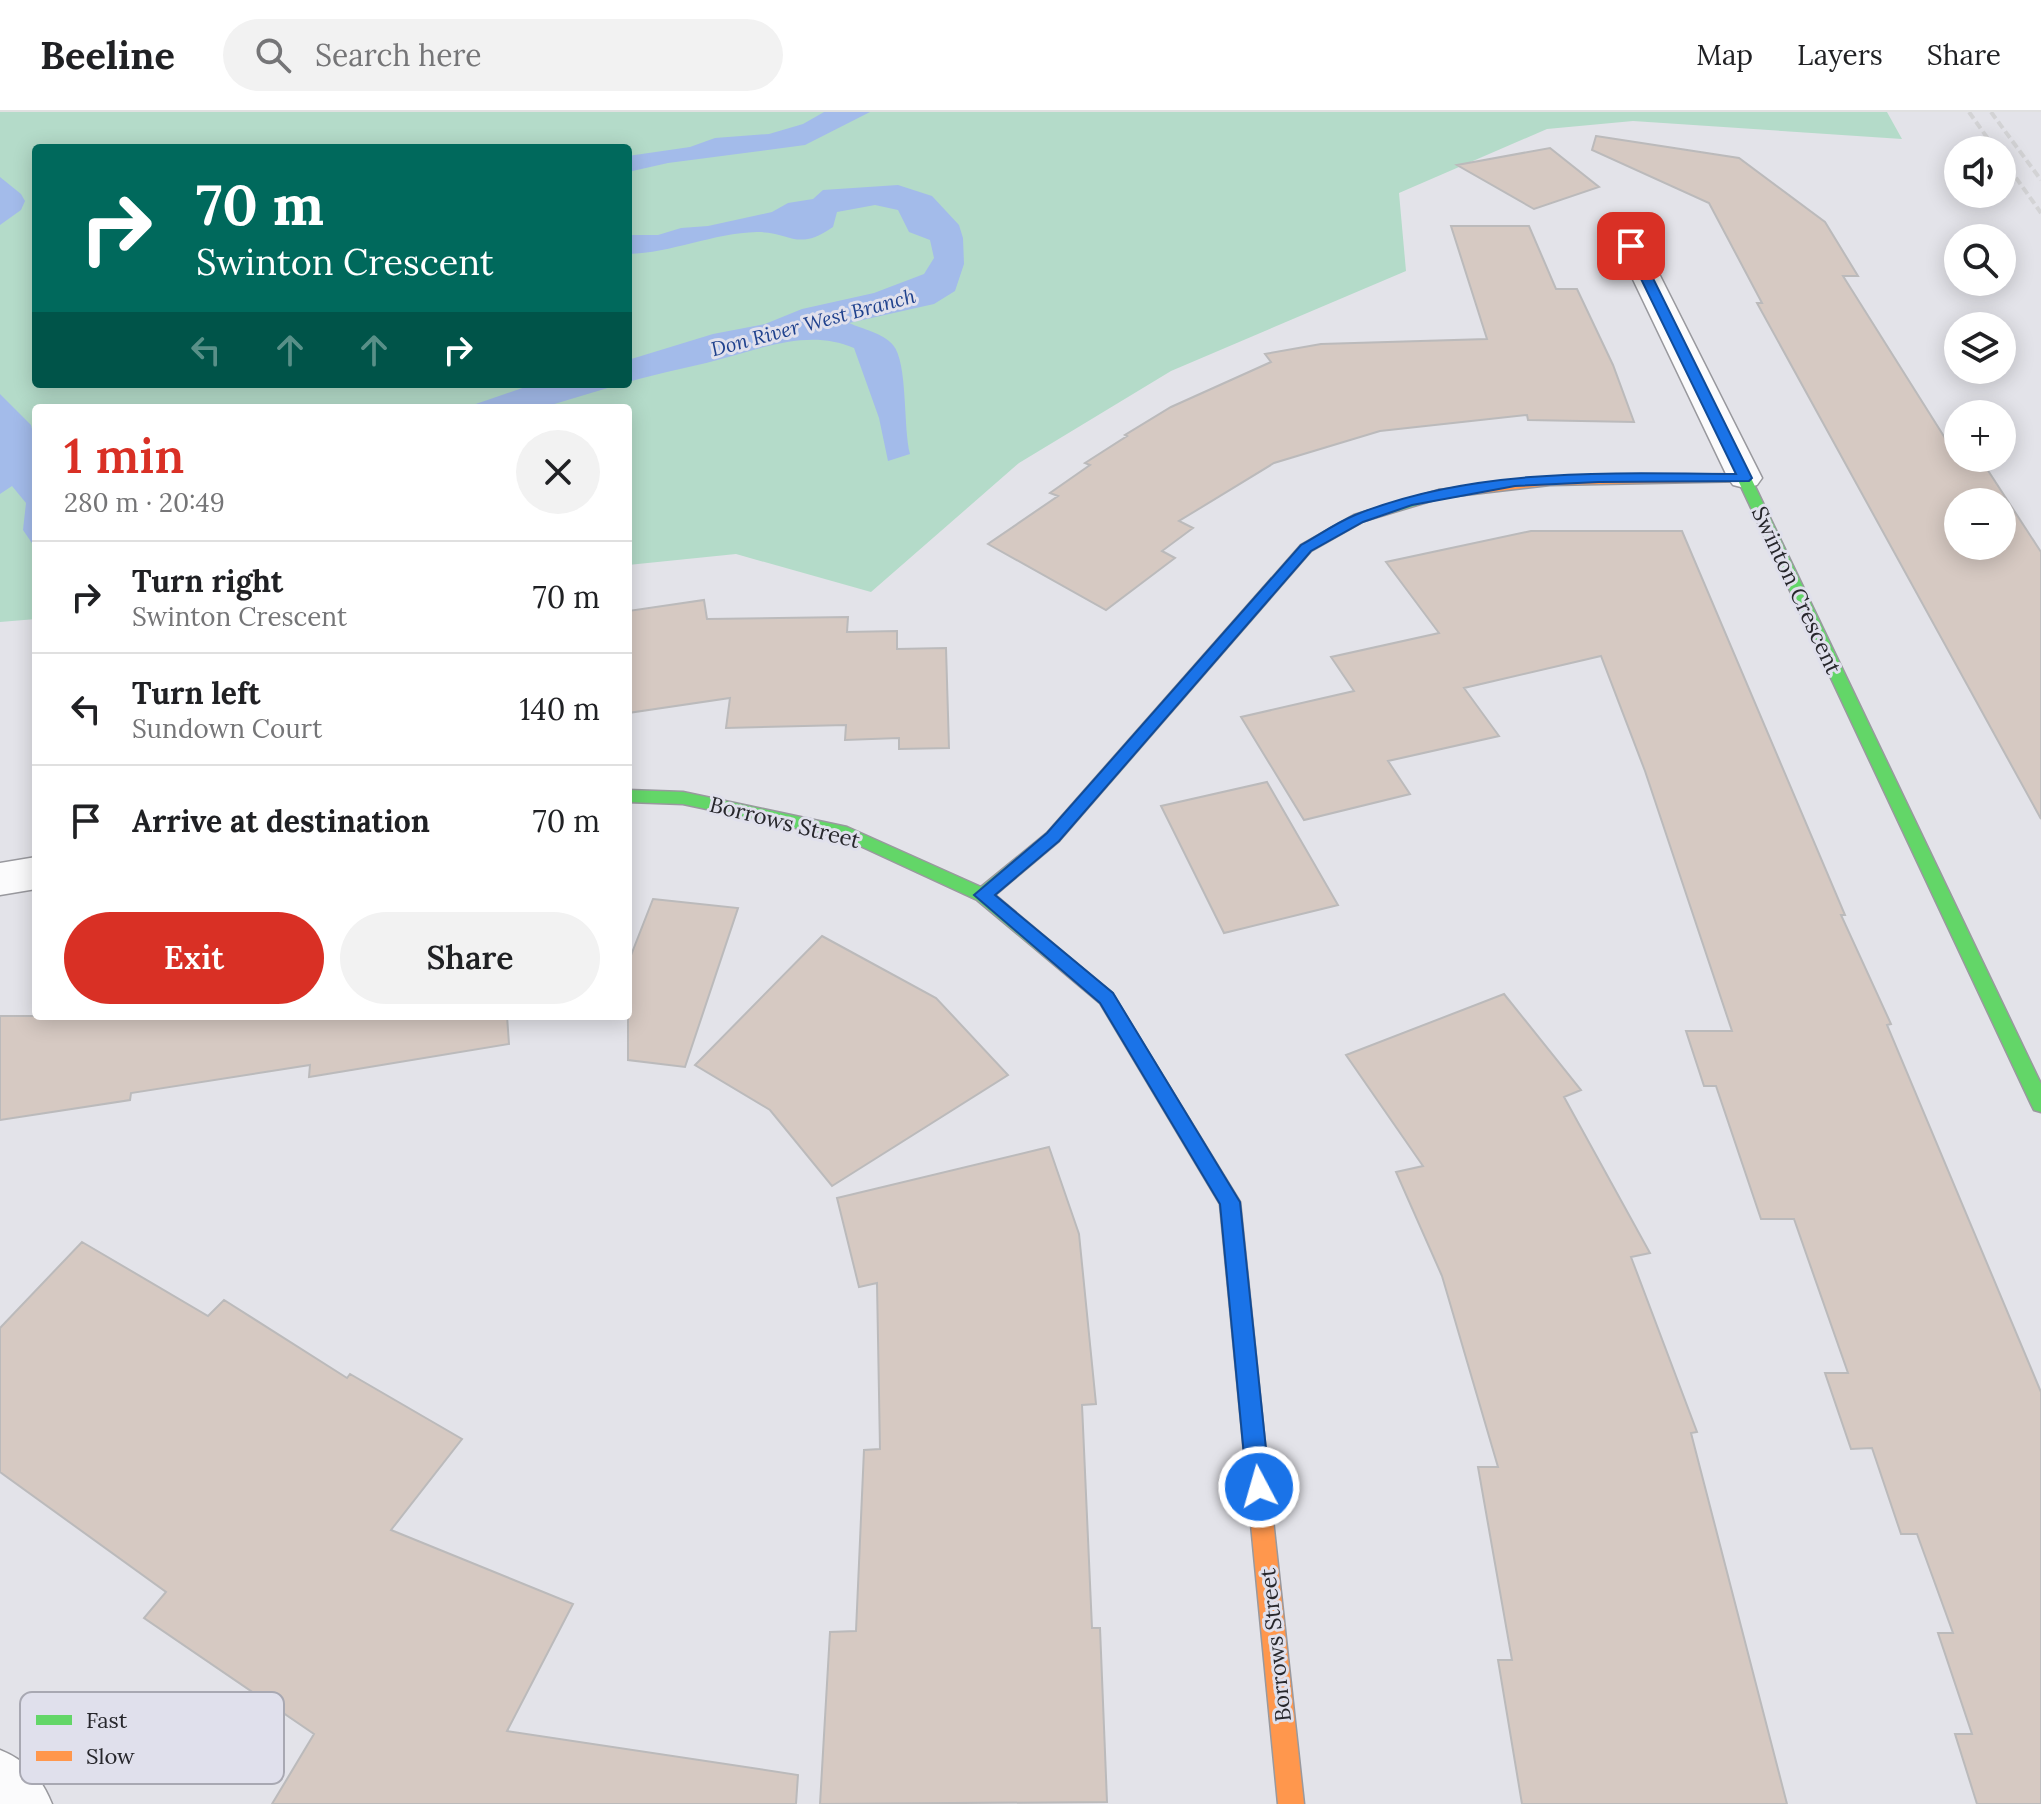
<!DOCTYPE html>
<html lang="en">
<head>
<meta charset="utf-8">
<style>
  :root { --surface:#fff; --page:#f2f2f2; --text:#202124; --muted:#757577; --line:#e0e0e0; --accent:#d93025 }
  body { margin:0; font-family:Lora,serif; background:var(--page); color:var(--text); height:100vh; display:flex; flex-direction:column; font-size:30px; white-space:nowrap }
  * { box-sizing:border-box; margin:0 }
  p { font-size:26px; color:var(--muted) }
  .icon { flex:none; width:44px; height:44px; fill:none; stroke:currentColor; stroke-width:2; stroke-linecap:round; stroke-linejoin:round }
  .map { position:relative; flex:1; overflow:hidden }
  .side { position:absolute; left:32px; top:292px; width:600px; height:616px; display:flex; flex-direction:column; background:var(--surface); border-radius:8px; box-shadow:0 4px 20px #0003 }
  .side>* { flex:none }
  .guide { position:absolute; left:32px; top:32px; width:600px; height:244px; border-radius:8px; box-shadow:0 4px 20px #0003; background:#00695c; color:#fff; overflow:hidden }
  .tools { position:absolute; left:1944px; top:24px; display:grid; gap:16px }
  .tools a { display:grid; place-items:center; width:72px; height:72px; border-radius:50%; background:var(--surface); box-shadow:0 4px 20px #0003; font-size:40px }
  .pin { position:absolute; display:grid; place-items:center; width:68px; height:68px; color:#fff; margin:-34px; border-radius:16px; box-shadow:0 4px 12px #0006 }
  .me { position:absolute; width:88px; margin:-44px; rotate:354deg; stroke-linejoin:round; filter:drop-shadow(0 0 6px #0008) }
  .turn { display:flex; align-items:center; gap:28px; height:168px; padding:0 32px; font-size:36px }
  .turn .icon { width:104px; height:104px; stroke-width:2.5 }
  .turn b { display:block; font-size:56px; line-height:68px }
  .lanes { display:flex; align-items:center; height:76px; padding:0 32px; background:#0003; justify-content:center; gap:40px; direction:ltr }
  .lanes .off { opacity:.35 }
  .round { display:grid; place-items:center; flex:none; width:84px; height:84px; border-radius:42px; background:var(--page) }
  .summary { display:flex; align-items:center; justify-content:space-between; height:136px; padding:0 32px }
  h1 { font-size:48px; font-weight:600; line-height:60px; color:var(--accent) }
  .button { display:flex; gap:16px; margin-top:auto; padding:16px 32px }
  .button a { flex:1; height:92px; border-radius:48px; background:var(--accent); color:#fff; font-size:32px; font-weight:600; line-height:92px; text-align:center }
  .button a+a { background:var(--page); color:var(--text) }
  ul { padding:0; list-style:none }
  li { display:flex; align-items:center; gap:24px; height:112px; padding:0 32px; border-top:2px solid var(--line) }
  li div { flex:1 }
  li b { display:block; font-size:30px }
  li em { font-style:normal }
  header { display:flex; align-items:center; gap:48px; box-sizing:border-box; height:112px; padding:0 40px; background:var(--surface); border-bottom:2px solid var(--line) }
  header strong { font-size:38px }
  nav { display:flex; gap:44px; margin-inline-start:auto; font-size:28px }
  .search { width:560px; height:72px; background:var(--page); display:flex; align-items:center; gap:20px; box-sizing:border-box; padding:0 28px; border-radius:44px; color:var(--muted); font-size:30px }
  .map>svg:first-child { display:block }
  .green { fill:#b4dbc9; fill-rule:evenodd }
  .water { fill:#a3bbea }
  .building { fill:#d6c9c2; stroke:#bbbabb; stroke-width:2; fill-rule:evenodd }
  .lines { fill:none; stroke-linecap:round; stroke-linejoin:round }
  .street-casing { stroke:#99999e; stroke-width:3 }
  .fast-casing { stroke:#99999e; stroke-width:3 }
  .slow-casing { stroke:#99999e; stroke-width:3 }
  .street { fill:#fbfbfc; fill-rule:evenodd }
  .fast { fill:#63d668; fill-rule:evenodd }
  .slow { fill:#ff974d; fill-rule:evenodd }
  .rail { stroke:#d3d3d5; stroke-width:4; stroke-dasharray:8 4; stroke-linecap:butt }
  .route { fill:#1a73e8; stroke:#114b97; stroke-width:2 }
  .labels { text-anchor:middle; dominant-baseline:central; stroke-width:6; stroke-linejoin:round; paint-order:stroke }
  .far-water-label { font-size:20px; font-style:italic; fill:#1f418d; stroke:#e0e0ec }
  .street-label { font-size:22px; fill:#27272c; stroke:#e0e0ec }
  .key { fill:#e0e0ec; stroke:#a8a8b2; stroke-width:2 }
  .key-label { font-size:22px; fill:#27272c }
</style>
</head>
<body>
<header>
<strong>Beeline</strong>
<div class="search"><svg class="icon" aria-label="search" viewBox="0 0 24 24"><circle cx="10" cy="10" r="6"/><path d="M15 15l6 6"/></svg>Search here</div>
<nav><a>Map</a><a>Layers</a><a>Share</a></nav>
</header>
<div class="map">
<svg width="2041" height="1692" viewBox="0 0 2041 1692">
  <rect width="100%" height="100%" fill="#e3e3e9"/>
  <path class="green" d="M0,0H1887L1902,27L1633,9L1547,17L1399,81L1406,159L1171,259L1019,351L871,480L736,442L628,453V296H36V507L0,510ZM36,36H628V272H36Z"/>
  <path class="water" d="M824,0H870L805,33L668,51L628,60V44L690,35L715,26L769,22L803,12Z
    M0,65L21,82L25,89L21,98L0,113Z
    M898,73L932,84L959,113L963,126L964,152L955,179L934,192L849,211C862,217 883,221 893,233C908,250 903,316 910,342L888,349L879,306L854,236C813,218 772,233 732,244C698,254 662,260 628,270V248L713,222L765,212L802,197L874,181L924,162L934,146L930,128L909,120L898,98L875,93L837,100L833,115C797,140 791,120 757,120C713,121 672,141 628,142V123H658L681,116L708,114L772,100L788,91L813,87L823,78Z
    M534,272H621L541,296H464Z
    M0,282L31,313L36,333V437L23,418L26,391L12,374L0,382Z"/>
  <path class="building" d="M1596,24L1739,46L1825,110L1858,164H1843L1945,326H1958V346H1976L1983,357H1987L2041,440V707L1757,191H1762L1709,91L1592,38ZM1958,390H2002V434H1958Z
    M1550,36L1599,75L1534,97L1457,53Z
    M1451,114H1529L1556,177H1577L1613,253L1634,310L1528,308L1527,303L1380,319L1274,351L1179,409L1193,416L1162,439L1175,446L1106,498L988,432L1058,384L1050,381L1090,353L1085,351L1127,324L1125,323L1171,295L1271,250L1265,242L1321,232L1487,227Z
    M1531,419H1682L1845,803H1841L1891,912L1887,913L2041,1280V1692H1977L1955,1622H1972L1938,1521H1953L1917,1422H1901L1872,1336L1851,1337L1825,1261H1848L1794,1107H1761L1716,974H1704L1686,919H1732L1645,659L1601,544L1464,576L1499,624L1388,649L1410,682L1304,708L1241,605L1354,579L1331,545L1439,521L1386,450Z
    M704,488L707,507L848,505L847,520L897,519V537L946,536L949,636L899,637V626L845,628L846,613L726,616L730,586L628,601V499Z
    M1267,670L1338,793L1224,821L1161,694Z
    M653,787L738,796L685,955L628,948V851Z
    M822,824L936,886L1008,963L832,1074L770,998L695,953Z
    M1504,882L1581,978L1564,985L1650,1141L1631,1145L1697,1320L1691,1321L1787,1692H1522L1498,1548H1512L1478,1355H1498L1442,1164L1396,1060L1423,1054L1346,943Z
    M0,904H507L509,932L309,965L310,953L131,981L130,988L0,1008Z
    M1049,1035L1079,1122L1096,1292L1082,1293L1092,1516H1100L1107,1690L820,1692L830,1520L856,1519L864,1338L880,1337L877,1171L859,1175L837,1086Z
    M82,1130L208,1204L224,1188L347,1266L350,1262L462,1327L391,1418L573,1492L507,1619L798,1663L796,1692H272L314,1622L144,1506L166,1480L0,1360V1216Z"/>
  <g class="lines">
    <defs>
      <path id="street" d="M1631,125L1641,128L1645,134L1762,366L1757,373L1745,376L1733,373L1728,366L1617,134L1621,128Z
        M36,745V777L0,783V751Z
        M0,1638C27,1649 41,1665 52,1692H0Z"/>
      <path id="fast" d="M1744,362L1751,366L2041,972V1000L2034,998L2031,992L1737,366Z
        M1439,378L1444,379V385L1364,409L1311,439L1059,729L995,783L1112,881L1240,1090L1269,1371L1266,1379L1258,1382L1250,1379L1247,1371L1220,1092L1100,891L977,788L843,726L683,692L628,690V678L683,680L847,715L981,775L1047,721L1301,433L1354,403Z"/>
      <path id="slow" d="M1744,362L1749,363V369L1550,373L1439,386L1432,382L1439,378L1550,365Z
        M1258,1360L1266,1363L1269,1371L1304,1692H1278L1247,1371L1250,1363Z"/>
    </defs>
    <use href="#street" class="street-casing"/>
    <use href="#fast" class="fast-casing"/>
    <use href="#slow" class="slow-casing"/>
    <use href="#street" class="street"/>
    <use href="#fast" class="fast"/>
    <use href="#slow" class="slow"/>
    <path class="rail" d="M1969,0L1996,38
      M1991,0L2041,68
      M2002,46L2041,101"/>
  </g>
  <path class="route" d="M1631,130L1637,134L1752,366L1749,369L1599,370L1515,374L1412,393L1363,410L1311,439L1059,729L995,783L1113,881L1240,1090L1270,1375L1267,1383L1259,1387L1250,1383L1247,1375L1220,1092L1100,891L974,783L1047,721L1301,433C1319,423 1336,411 1355,403C1473,355 1610,361 1736,362L1625,134Z"/>
  <g class="labels">
    <g class="far-water-label">
      <text transform="translate(813 210) rotate(-15)">Don River West Branch</text>
    </g>
    <g class="street-label">
      <text transform="translate(1797 478) rotate(65)">Swinton Crescent</text>
      <text transform="translate(785 710) rotate(14)">Borrows Street</text>
      <text transform="translate(1275 1533) rotate(-96)">Borrows Street</text>
    </g>
  </g>
  <rect x="20" y="1580" width="264" height="92" rx="12" class="key"/>
  <rect x="36" y="1603" width="36" height="10" fill="#63d668"/>
  <rect x="36" y="1639" width="36" height="10" fill="#ff974d"/>
  <g class="key-label">
    <text x="86" y="1616">Fast</text>
    <text x="86" y="1652">Slow</text>
  </g>
</svg>
<div class="tools">
<a><svg class="icon" aria-label="sound" viewBox="0 0 24 24"><path d="M4 9h4l5-4v14l-5-4H4zM17 9q2 3 0 6"/></svg></a>
<a><svg class="icon" aria-label="search" viewBox="0 0 24 24"><circle cx="10" cy="10" r="6"/><path d="M15 15l6 6"/></svg></a>
<a><svg class="icon" aria-label="layers" viewBox="0 0 24 24"><path d="M12 4l9 5-9 5-9-5zM3 14l9 5 9-5"/></svg></a>
<a>+</a>
<a>−</a>
</div>
<div class="pin" style="left:1631px;top:134px;background:#d93025"><svg class="icon" aria-label="arrive" viewBox="0 0 24 24"><path d="M6 21V4h12l-3 4 3 4H6"/></svg></div>
<svg class="me" style="left:1259px;top:1375px" viewBox="-20 -20 40 40"><circle r="17" fill="#1a73e8" stroke="#fff" stroke-width="3"/><path d="M0-11L8 9 0 5-8 9z" fill="#fff"/></svg>
<div class="guide">
<div class="turn"><svg class="icon" aria-label="right" viewBox="0 0 24 24"><path d="M7 20v-9h11M14 6l5 5-5 5"/></svg><div><b>70 m</b>Swinton Crescent</div></div>
<div class="lanes"><svg class="icon off" aria-label="left" viewBox="0 0 24 24"><path d="M17 20v-9H6M10 6l-5 5 5 5"/></svg><svg class="icon off" aria-label="ahead" viewBox="0 0 24 24"><path d="M12 20V5M6 11l6-6 6 6"/></svg><svg class="icon off" aria-label="ahead" viewBox="0 0 24 24"><path d="M12 20V5M6 11l6-6 6 6"/></svg><svg class="icon" aria-label="right" viewBox="0 0 24 24"><path d="M7 20v-9h11M14 6l5 5-5 5"/></svg></div>
</div>
<section class="side">
<div class="summary"><div><h1>1 min</h1><p>280 m · 20:49</p></div><a class="round"><svg class="icon" aria-label="close" viewBox="0 0 24 24"><path d="M6 6l12 12M18 6L6 18"/></svg></a></div>
<ul>
<li><svg class="icon" aria-label="right" viewBox="0 0 24 24"><path d="M7 20v-9h11M14 6l5 5-5 5"/></svg><div><b>Turn right</b><p>Swinton Crescent</p></div><em>70 m</em></li>
<li><svg class="icon" aria-label="left" viewBox="0 0 24 24"><path d="M17 20v-9H6M10 6l-5 5 5 5"/></svg><div><b>Turn left</b><p>Sundown Court</p></div><em>140 m</em></li>
<li><svg class="icon" aria-label="arrive" viewBox="0 0 24 24"><path d="M6 21V4h12l-3 4 3 4H6"/></svg><div><b>Arrive at destination</b></div><em>70 m</em></li>
</ul>
<div class="button"><a>Exit</a><a>Share</a></div>
</section>
</div>
</body>
</html>
